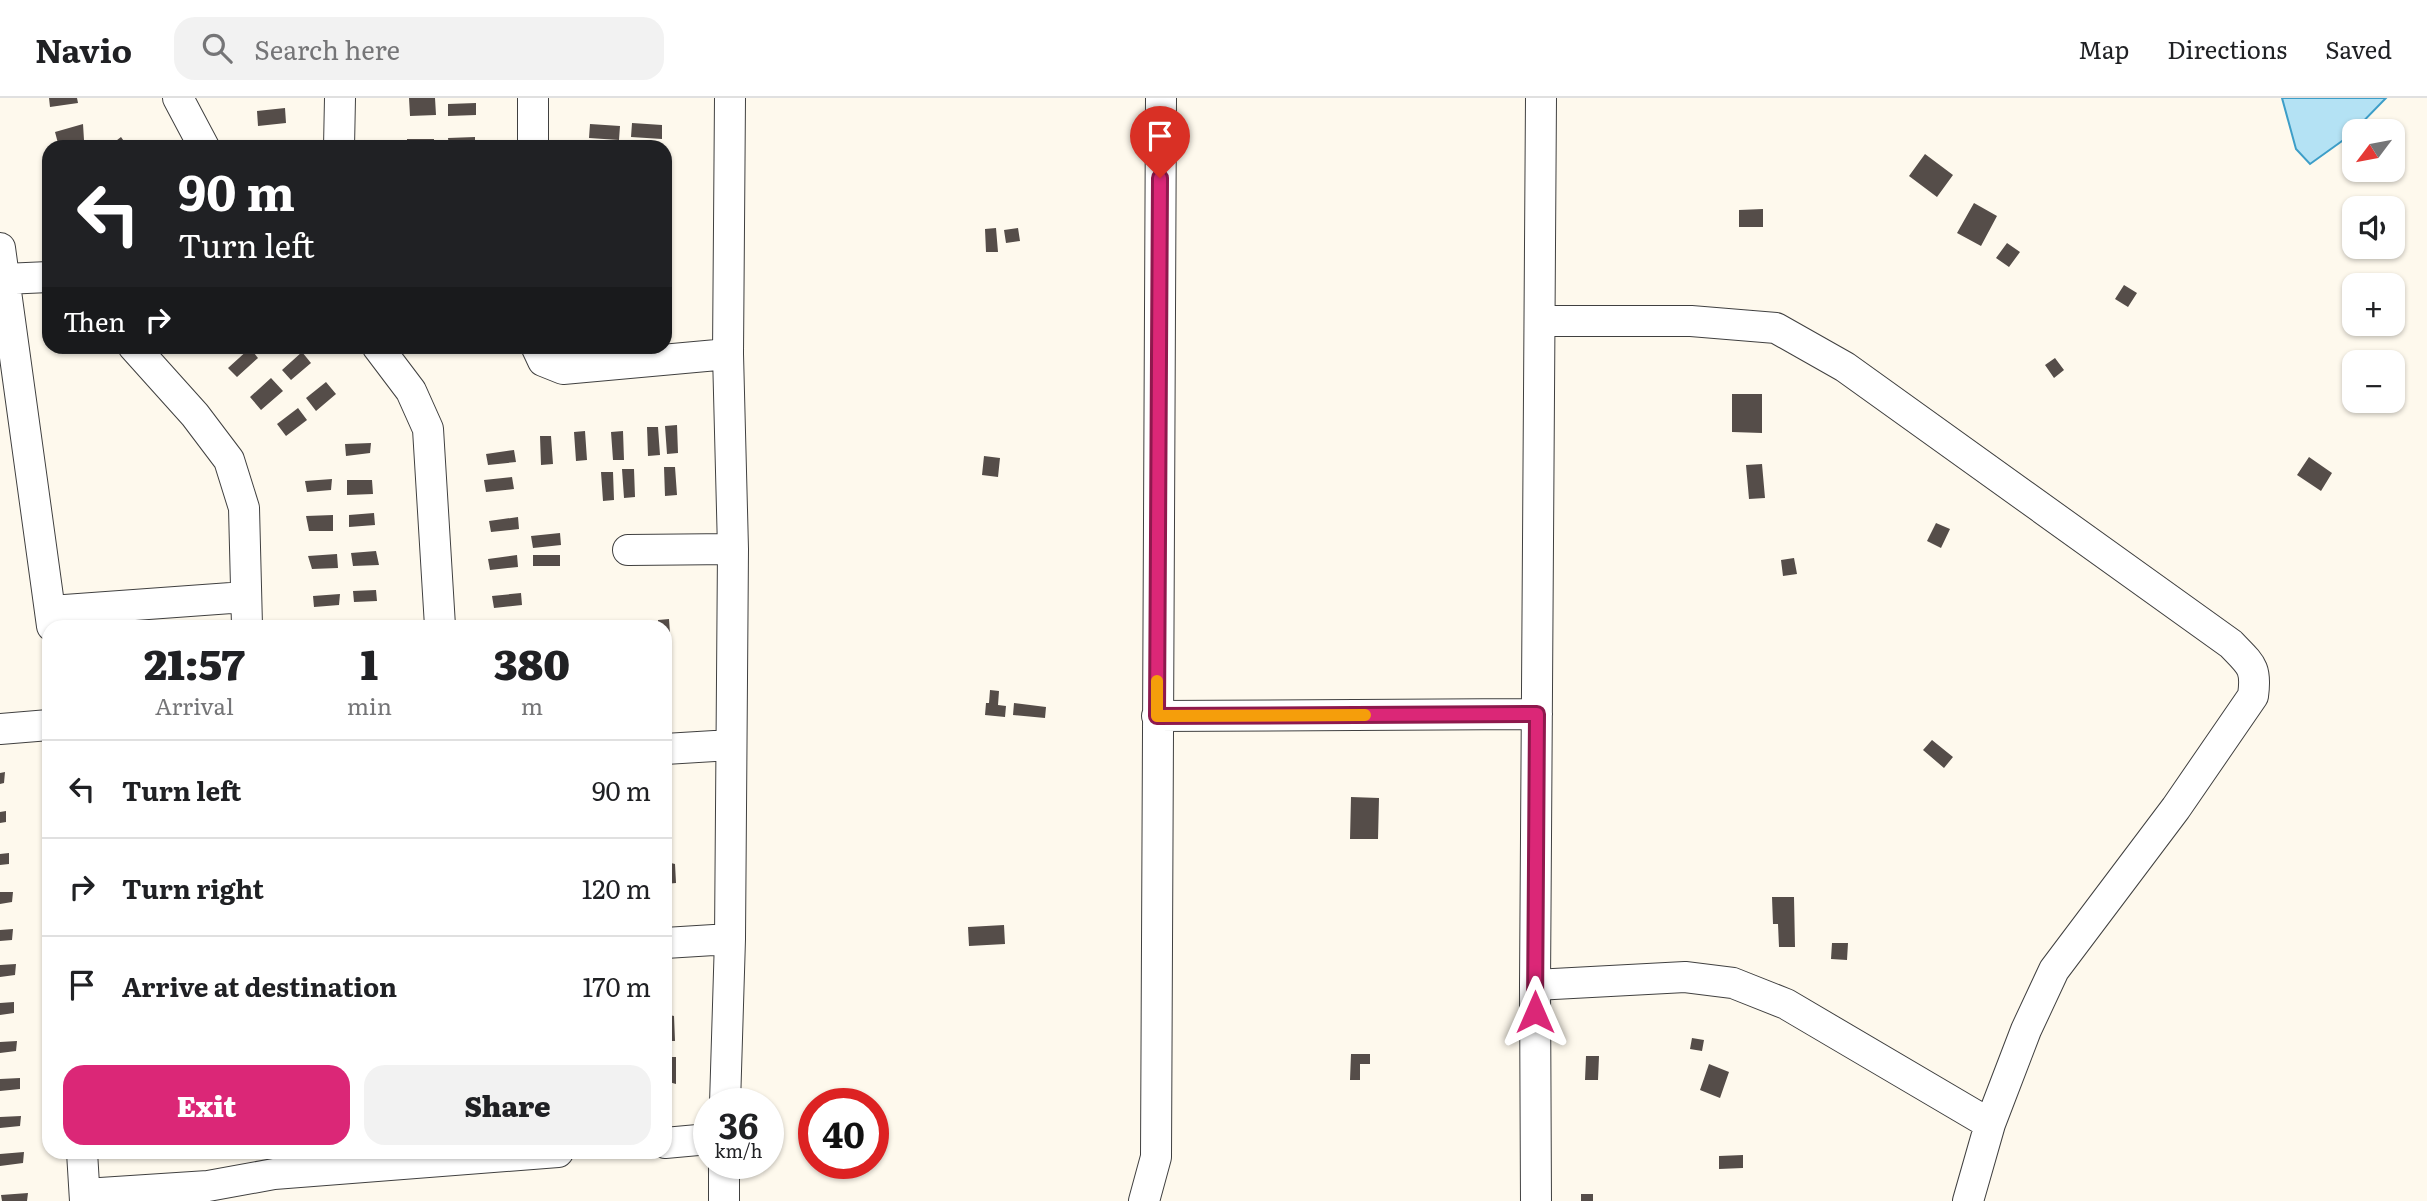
<!DOCTYPE html>
<html lang="en">
<head>
<meta charset="utf-8">
<style>
  :root { --surface:#fff; --page:#f2f2f2; --text:#202124; --muted:#757577; --line:#e0e0e0; --accent:#db2777 }
  body { margin:0; font-family:Literata,serif; background:var(--page); color:var(--text); height:100vh; display:flex; flex-direction:column; font-size:26px; white-space:nowrap }
  * { box-sizing:border-box; margin:0 }
  p { font-size:23px; color:var(--muted) }
  .icon { flex:none; width:38px; height:38px; fill:none; stroke:currentColor; stroke-width:2; stroke-linecap:round; stroke-linejoin:round }
  .map { position:relative; flex:1; overflow:hidden }
  .drawer { position:absolute; left:42px; top:522px; width:630px; height:539px; display:flex; flex-direction:column; background:var(--surface); border-radius:21px; box-shadow:0 2px 5px #0004 }
  .drawer>* { flex:none }
  .top-card { position:absolute; left:42px; top:42px; width:630px; height:214px; border-radius:21px; box-shadow:0 2px 5px #0004; background:#202124; color:#fff; overflow:hidden }
  .needle { width:46px; rotate:238deg }
  .tools { position:absolute; left:2342px; top:21px; display:grid; gap:14px }
  .tools a { display:grid; place-items:center; width:63px; height:63px; border-radius:14px; background:var(--surface); box-shadow:0 2px 5px #0004; font-size:35px }
  .speed { position:absolute; left:693px; top:990px; display:flex; gap:14px; font-size:35px; font-weight:700; text-align:center }
  .speed>* { display:grid; place-content:center; width:91px; height:91px; border-radius:50%; background:var(--surface); box-shadow:0 2px 5px #0004; line-height:1 }
  .speed small { font-size:18px; font-weight:400 }
  .speed .limit { border:10px solid #d22; background:#fff; color:#111 }
  .pin { position:absolute; display:grid; place-items:center; width:60px; height:60px; color:#fff; margin:-72px -30px; border-radius:50% 50% 50% 0; rotate:-45deg; box-shadow:0 0 7px #0007 }
  .pin .icon { rotate:45deg }
  .me { position:absolute; width:77px; margin:-38px; rotate:0deg; stroke-linejoin:round; filter:drop-shadow(0 0 5px #0008) }
  .turn { display:flex; align-items:center; gap:24px; height:147px; padding:0 21px; font-size:32px }
  .turn .icon { width:91px; height:91px; stroke-width:2.5 }
  .turn b { display:block; font-size:49px; line-height:60px }
  .then { display:flex; align-items:center; height:66px; padding:0 21px; background:#0003; gap:14px; font-size:26px }
  .eta { display:flex; justify-content:space-evenly; align-items:center; height:119px; text-align:center }
  .eta b { font-size:42px; font-weight:800; line-height:49px }
  .button { display:flex; gap:14px; margin-top:auto; padding:14px 21px }
  .button a { flex:1; height:80px; border-radius:21px; background:var(--accent); color:#fff; font-size:28px; font-weight:800; line-height:80px; text-align:center }
  .button a+a { background:var(--page); color:var(--text) }
  ul { padding:0; list-style:none }
  li { display:flex; align-items:center; gap:21px; height:98px; padding:0 21px; border-top:2px solid var(--line) }
  li div { flex:1 }
  li b { display:block; font-size:26px }
  li em { font-style:normal }
  header { display:flex; align-items:center; gap:42px; box-sizing:border-box; height:98px; padding:0 35px; background:var(--surface); border-bottom:2px solid var(--line) }
  header strong { font-size:33px }
  nav { display:flex; gap:38px; margin-inline-start:auto; font-size:24px }
  .search { width:490px; height:63px; background:var(--page); display:flex; align-items:center; gap:18px; box-sizing:border-box; padding:0 24px; border-radius:21px; color:var(--muted); font-size:26px }
  .map>svg:first-child { display:block }
  .water { fill:#b4e2f4; stroke:#3d9ec8; stroke-width:2 }
  .building { fill:#554d49 }
  .lines { fill:none; stroke-linecap:round; stroke-linejoin:round }
  .minor-casing { stroke:#404040; stroke-width:32 }
  .minor { stroke:#fff; stroke-width:30 }
  .route-casing { stroke:#8e194d; stroke-width:18 }
  .route { stroke:#db2777; stroke-width:12 }
  .slow { stroke:#f59e0b; stroke-width:12 }
</style>
</head>
<body>
<header>
<strong>Navio</strong>
<div class="search"><svg class="icon" aria-label="search" viewBox="0 0 24 24"><circle cx="10" cy="10" r="6"/><path d="M15 15l6 6"/></svg>Search here</div>
<nav><a>Map</a><a>Directions</a><a>Saved</a></nav>
</header>
<div class="map">
<svg width="2427" height="1103" viewBox="0 0 2427 1103">
  <rect width="100%" height="100%" fill="#fef9ed"/>
  <path class="water" d="M2282,0H2386L2349,38L2310,66L2296,51Z"/>
  <path class="building" d="M49,0H77L78,5L50,9Z
    M409,0H435L436,17L410,18Z
    M476,5V17L448,18V6Z
    M285,10L286,25L258,28L257,13Z
    M632,25L662,27V41L631,39Z
    M83,26L84,42L59,49L55,34Z
    M590,26L620,28L619,42L589,40Z
    M121,39L128,49H108Z
    M475,39V49H449L448,40Z
    M407,41H434V49H407Z
    M1925,56L1953,77L1937,99L1909,78Z
    M1974,105L1997,118L1981,148L1957,135Z
    M1763,111V129H1739V112Z
    M996,130L998,154H986L985,131Z
    M1018,130L1020,143L1006,145L1004,132Z
    M2007,145L2020,154L2009,169L1996,160Z
    M2124,187L2137,195L2128,209L2115,201Z
    M250,250L258,260L237,279L228,270Z
    M302,254L311,265L291,282L282,272Z
    M2055,260L2064,272L2054,280L2045,267Z
    M271,280L283,293L261,312L250,299Z
    M326,284L336,296L316,313L306,300Z
    M1732,296H1762V335L1732,334Z
    M298,310L307,322L286,338L277,326Z
    M677,327L678,355L667,356L665,328Z
    M647,329H658L660,357L648,358Z
    M585,333L587,362L576,363L574,334Z
    M623,333L624,362H613L611,334Z
    M540,338H551L553,366L541,367Z
    M371,345L370,355L346,358L345,346Z
    M514,352L516,364L488,367L486,356Z
    M984,358L1000,360L998,379L982,377Z
    M2309,359L2332,375L2321,393L2297,377Z
    M1762,366L1765,400L1749,401L1746,367Z
    M664,369H675L677,397L665,398Z
    M622,371H634L635,399L624,400Z
    M601,374H613L614,402L603,403Z
    M512,379L514,391L486,394L484,382Z
    M332,381L331,392L307,394L305,383Z
    M347,382H372L373,396L347,397Z
    M374,415L375,427L349,429V417Z
    M333,417V433H309L306,418Z
    M518,419L519,431L491,434L489,423Z
    M1936,425L1950,431L1941,450L1927,443Z
    M560,435L561,447L533,450L531,438Z
    M376,453L379,467L353,468L351,455Z
    M337,456L338,470L312,471L308,458Z
    M517,457L518,469L490,472L488,461Z
    M533,457H560V468H533Z
    M1794,460L1797,476L1783,478L1781,462Z
    M376,492L377,503L354,504L353,493Z
    M521,495L522,507L494,510L492,498Z
    M340,496L339,507L314,509L313,498Z
    M669,521L671,550H665V528H658V522Z
    M638,524H649L650,528H638Z
    M990,592L999,593L998,607L1006,608L1005,619L985,617L986,605H989Z
    M1014,605L1046,609L1045,620L1013,617Z
    M1932,642L1953,659L1944,670L1923,652Z
    M5,674L4,685L0,686V675Z
    M1351,699L1379,700L1378,741H1350Z
    M6,713V724L0,725V714Z
    M665,722H669L671,750H665Z
    M9,755V766L0,767V756Z
    M665,759L672,760L671,765L675,766L676,785L665,786Z
    M0,794H13L12,804L0,806Z
    M1772,799H1794L1795,849H1779L1778,826H1773Z
    M1004,827L1005,846L969,848L968,829Z
    M13,831L12,842L0,843V832Z
    M1832,845H1848L1847,862L1831,861Z
    M16,866L15,877L0,879V867Z
    M14,904V915L0,917V905Z
    M665,916L674,918L675,943H665Z
    M1692,940L1704,942L1702,953L1690,951Z
    M17,943L16,953L0,955V944Z
    M1351,956H1370V966H1360V982H1350Z
    M1586,958H1599L1598,982H1585Z
    M665,959H676V986L665,983Z
    M1709,966L1729,974L1720,1000L1700,992Z
    M20,980V991L0,993V981Z
    M21,1018L20,1028L0,1030V1019Z
    M24,1054L23,1065L0,1068V1056Z
    M1743,1057V1070L1719,1071V1058Z
    M28,1095L27,1103H2L1,1097Z
    M1581,1096H1593V1103H1581Z"/>
  <g class="lines">
    <defs>
      <path id="minor" d="M178,0L204,49
        M339,49L340,0
        M533,49V0
        M0,150L52,528
        M4,181L49,179
        M1540,223H1691L1776,230L1845,269L2231,546C2251,567 2257,569 2253,598L2176,710L2054,872L2026,932L1990,1026L1968,1103
        M133,248L195,317L229,362L244,410L247,528
        M377,248L411,293L428,331L440,528
        M536,248L543,263L563,271L728,256
        M628,452L733,451
        M51,513L245,499
        M1157,618L1537,616
        M0,631L49,627
        M665,651L731,647
        M665,845L730,841
        M1535,887L1685,879L1733,885L1786,906L1990,1026
        M725,1006L730,841L733,451L728,256L730,0
        M665,1045L709,1041
        M82,1054L85,1103
        M85,1096L208,1088L274,1076L558,1054
        M724,1103V1066
        M1144,1103L1156,1059L1161,0
        M1536,1103L1535,887L1541,0"/>
    </defs>
    <use href="#minor" class="minor-casing"/>
    <use href="#minor" class="minor"/>
  </g>
  <g class="lines">
    <defs>
      <path id="route" d="M1160,80L1157,618L1537,616L1535,914"/>
    </defs>
    <use href="#route" class="route-casing"/>
    <use href="#route" class="route"/>
    <path class="slow" d="M1157,583V618L1365,617"/>
  </g>
</svg>
<div class="tools">
<a><svg class="needle" viewBox="-14 -14 28 28"><path d="M0-13l5 13h-10z" fill="#e53935"/><path d="M0 13l5-13h-10z" fill="#757577"/></svg></a>
<a><svg class="icon" aria-label="sound" viewBox="0 0 24 24"><path d="M4 9h4l5-4v14l-5-4H4zM17 9q2 3 0 6"/></svg></a>
<a>+</a>
<a>−</a>
</div>
<div class="speed"><div>36<small>km/h</small></div><div class="limit">40</div></div>
<div class="pin" style="left:1160px;top:80px;background:#d93025"><svg class="icon" aria-label="arrive" viewBox="0 0 24 24"><path d="M6 21V4h12l-3 4 3 4H6"/></svg></div>
<svg class="me" style="left:1535px;top:914px" viewBox="-20 -20 40 40"><path d="M0-17L14 15 0 8-14 15z" fill="#db2777" stroke="#fff" stroke-width="4"/></svg>
<div class="top-card">
<div class="turn"><svg class="icon" aria-label="left" viewBox="0 0 24 24"><path d="M17 20v-9H6M10 6l-5 5 5 5"/></svg><div><b>90 m</b>Turn left</div></div>
<div class="then">Then<svg class="icon" aria-label="right" viewBox="0 0 24 24"><path d="M7 20v-9h11M14 6l5 5-5 5"/></svg></div>
</div>
<section class="drawer">
<div class="eta">
<div><b>21:57</b><p>Arrival</p></div>
<div><b>1</b><p>min</p></div>
<div><b>380</b><p>m</p></div>
</div>
<ul>
<li><svg class="icon" aria-label="left" viewBox="0 0 24 24"><path d="M17 20v-9H6M10 6l-5 5 5 5"/></svg><div><b>Turn left</b></div><em>90 m</em></li>
<li><svg class="icon" aria-label="right" viewBox="0 0 24 24"><path d="M7 20v-9h11M14 6l5 5-5 5"/></svg><div><b>Turn right</b></div><em>120 m</em></li>
<li><svg class="icon" aria-label="arrive" viewBox="0 0 24 24"><path d="M6 21V4h12l-3 4 3 4H6"/></svg><div><b>Arrive at destination</b></div><em>170 m</em></li>
</ul>
<div class="button"><a>Exit</a><a>Share</a></div>
</section>
</div>
</body>
</html>
